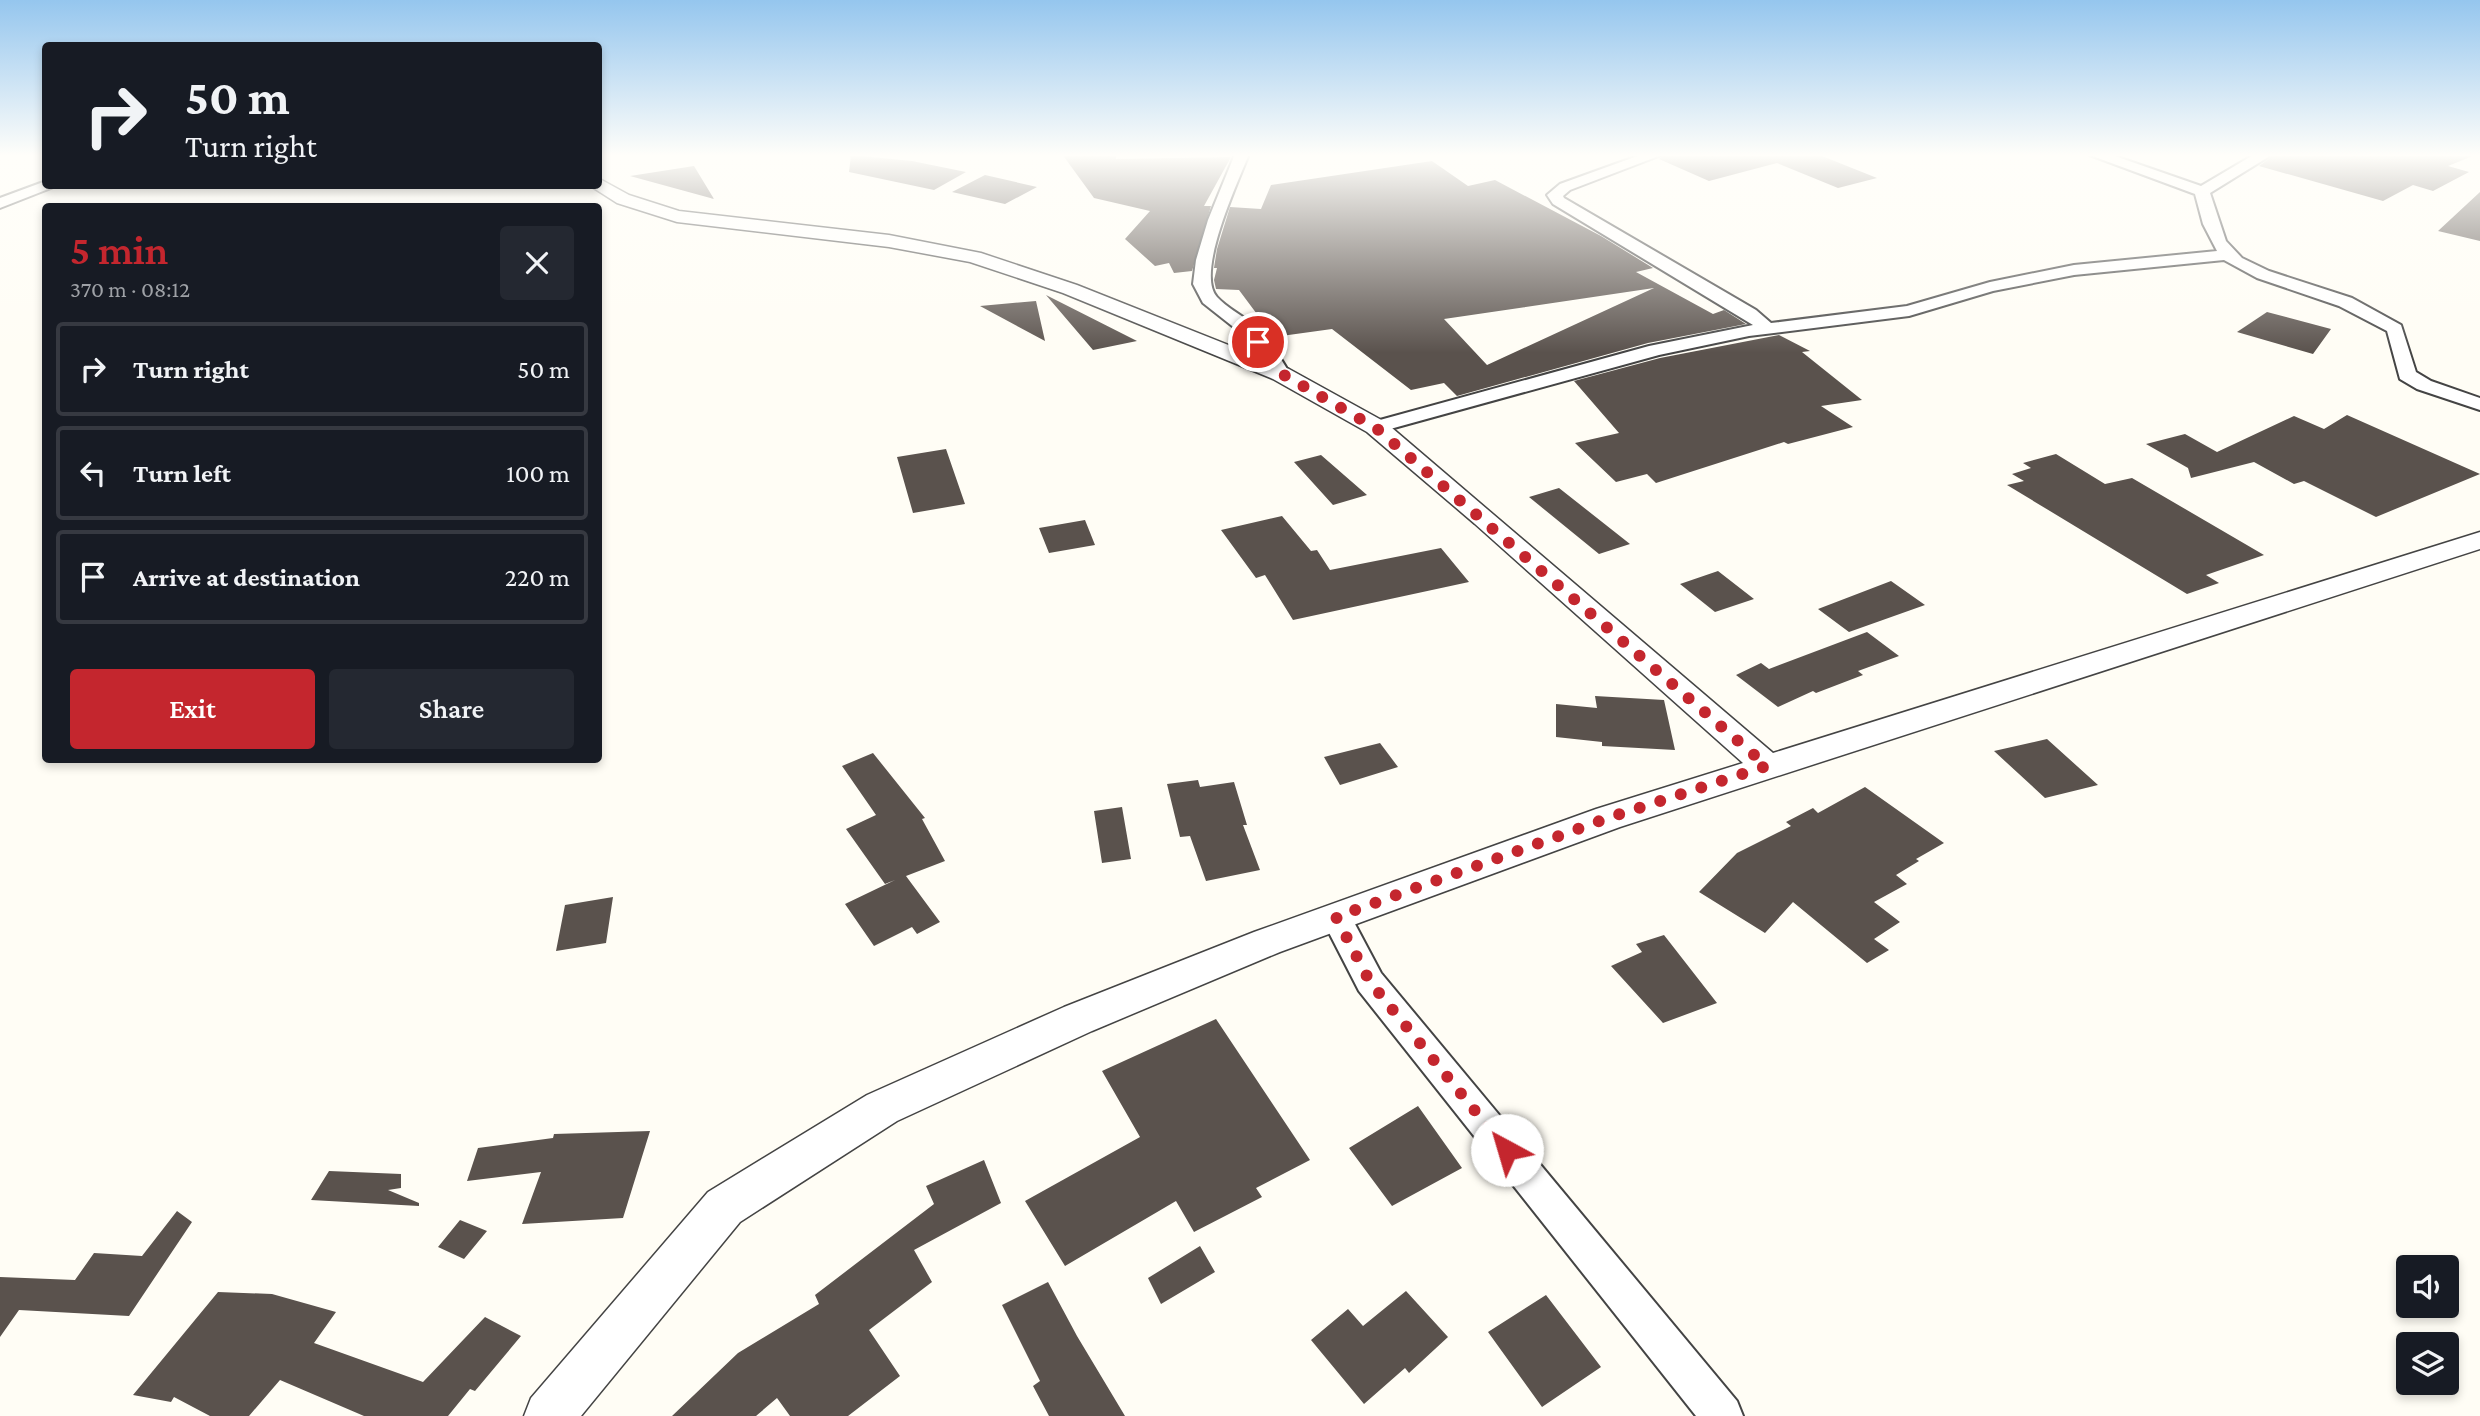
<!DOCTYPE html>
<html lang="en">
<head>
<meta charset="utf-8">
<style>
  :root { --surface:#171b24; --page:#242831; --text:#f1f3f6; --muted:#9ea1a6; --line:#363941; --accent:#c4262e }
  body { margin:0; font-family:"Crimson Pro",serif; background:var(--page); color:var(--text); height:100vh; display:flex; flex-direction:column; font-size:26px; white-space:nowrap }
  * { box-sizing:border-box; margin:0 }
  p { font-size:23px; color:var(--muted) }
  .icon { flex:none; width:38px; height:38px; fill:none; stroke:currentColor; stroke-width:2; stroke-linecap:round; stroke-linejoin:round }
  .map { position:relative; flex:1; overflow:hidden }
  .drawer { position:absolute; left:42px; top:203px; width:560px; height:560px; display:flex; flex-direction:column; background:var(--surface); border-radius:7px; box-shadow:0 4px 10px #0003 }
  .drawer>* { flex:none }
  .hud { position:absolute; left:42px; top:42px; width:560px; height:147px; border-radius:7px; box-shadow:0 4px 10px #0003; background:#171b24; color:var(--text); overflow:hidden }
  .tools { position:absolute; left:2396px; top:1255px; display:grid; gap:14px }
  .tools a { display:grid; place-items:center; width:63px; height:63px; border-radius:7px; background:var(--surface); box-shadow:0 4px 10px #0003; font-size:35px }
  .pin { position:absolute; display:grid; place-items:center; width:60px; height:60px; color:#fff; margin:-30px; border:4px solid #fff; border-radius:50%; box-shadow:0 2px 7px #0007 }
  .me { position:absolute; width:77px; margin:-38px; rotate:321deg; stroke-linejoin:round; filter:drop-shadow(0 0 5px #0008) }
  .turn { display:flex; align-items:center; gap:24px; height:147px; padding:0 28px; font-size:32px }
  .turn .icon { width:91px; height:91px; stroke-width:2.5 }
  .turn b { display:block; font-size:49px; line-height:60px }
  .round { display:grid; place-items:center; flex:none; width:74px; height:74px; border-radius:7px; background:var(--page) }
  .headline { display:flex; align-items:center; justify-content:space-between; height:119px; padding:0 28px }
  h1 { font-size:42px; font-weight:600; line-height:52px; color:var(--accent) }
  .button { display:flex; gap:14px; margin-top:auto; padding:14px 28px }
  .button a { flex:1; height:80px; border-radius:7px; background:var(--accent); color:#fff; font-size:28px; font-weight:600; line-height:80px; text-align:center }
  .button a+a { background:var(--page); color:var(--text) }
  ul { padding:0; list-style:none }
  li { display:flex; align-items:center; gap:21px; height:94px; margin:0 14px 10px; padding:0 14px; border:4px solid var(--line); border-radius:7px }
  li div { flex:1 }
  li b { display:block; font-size:26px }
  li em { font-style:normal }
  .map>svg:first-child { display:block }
  .building { fill:#5a524d; fill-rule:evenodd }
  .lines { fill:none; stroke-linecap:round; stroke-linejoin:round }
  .minor-casing { stroke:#444; stroke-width:4 }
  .tertiary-casing { stroke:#444; stroke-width:3 }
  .minor { fill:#fff; fill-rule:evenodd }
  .tertiary { fill:#fff; fill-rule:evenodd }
  .route { stroke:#c4262e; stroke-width:12; stroke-dasharray:0 21.6 }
</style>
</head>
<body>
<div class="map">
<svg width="2480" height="1416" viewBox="0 0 2480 1416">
  <rect width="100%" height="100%" fill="#fffdf5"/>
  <path class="building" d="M1062,154H1116V159L1231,157L1204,206H1211L1192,271L1174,273L1169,263L1155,266L1125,239L1150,211L1094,198Z
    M1666,154H1817L1877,178L1838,188L1777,163L1709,181L1659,159Z
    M2276,154H2475V155L2448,166L2469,172L2433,191L2413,185L2383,201L2259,166Z
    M851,155L912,161L966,172L934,190L849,172Z
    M1432,161L1468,186L1495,180L1601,236L1653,268L1636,272L1713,314L1724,310L1746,324L1648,343L1457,396L1444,383L1411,390L1332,329L1274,337L1239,290L1216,289L1214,280L1217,268H1214L1217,249L1230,207L1261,209L1271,185ZM1654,288L1487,365L1444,319Z
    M694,166L714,199L630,176Z
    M985,175L1037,187L1005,204L952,192Z
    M2480,192V241L2438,231Z
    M1046,295L1137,341L1093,350Z
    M1036,301L1045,341L980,306Z
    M2267,312L2331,329L2313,354L2237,332Z
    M1779,335L1810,351L1802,352L1862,400L1821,406L1853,427L1788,444L1784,442L1656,483L1647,474L1616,482L1575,443L1619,433L1574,381L1660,358Z
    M2347,415L2480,474L2376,517L2304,481L2294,484L2254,462L2191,478L2188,468L2146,444L2185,434L2217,452L2294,416L2324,429Z
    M946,449L965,504L913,513L897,457Z
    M2056,454L2105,484L2132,478L2264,555L2206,575L2219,583L2187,594L2007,485L2024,481L2012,474L2031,468L2023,463Z
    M1321,455L1367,495L1333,505L1294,462Z
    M1559,488L1630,544L1599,554L1529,497Z
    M1282,516L1311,551L1317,550L1330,570L1441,548L1469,582L1293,620L1265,575L1256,578L1221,530Z
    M1085,520L1095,545L1049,553L1039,528Z
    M1718,571L1754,599L1715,612L1680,584Z
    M1891,581L1925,605L1849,632L1818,609Z
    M1867,632L1899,656L1858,671L1863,675L1816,693L1813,691L1778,707L1736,675L1761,663L1769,669Z
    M1595,696L1664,700L1675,750L1602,746V742L1556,737V704L1597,708Z
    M2047,739L2098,785L2045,798L1994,751Z
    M1380,743L1398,767L1340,785L1324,757Z
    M873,753L925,818L922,819L945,861L906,876L940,922L917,934L912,927L874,946L845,904L895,880L885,884L846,829L876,815L842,766Z
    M1198,780L1200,787L1234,782L1247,825H1243L1260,870L1206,881L1190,836L1180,837L1167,784Z
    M1865,787L1944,843L1916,859L1919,861L1896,875L1907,884L1874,902L1900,922L1874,939L1889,950L1867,963L1793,902L1765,933L1699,892L1737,853L1791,826L1786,822L1813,808L1818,813Z
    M1122,807L1131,859L1102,863L1094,811Z
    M613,897L606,943L556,951L565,905Z
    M1664,935L1717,1003L1663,1023L1611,966L1642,952L1636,944Z
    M1216,1019L1310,1160L1256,1188L1262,1197L1194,1232L1176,1201L1065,1266L1025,1201L1140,1137L1102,1071Z
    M1418,1106L1462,1168L1392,1206L1349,1148Z
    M650,1131L623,1218L522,1224L541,1172L467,1181L478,1148L553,1138L554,1134Z
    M984,1160L1001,1203L914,1250L932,1282L869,1330L900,1376L848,1416H790L777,1398L756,1416H672L738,1353L819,1304L815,1295L934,1204L926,1186Z
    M329,1171L401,1174V1188L388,1190L419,1203V1206L311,1200Z
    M177,1211L192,1222L129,1316L19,1310L0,1337V1277L75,1280L94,1253L142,1256Z
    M460,1220L487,1231L464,1259L438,1247Z
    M1200,1246L1215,1272L1161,1304L1148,1278Z
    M1048,1282L1077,1336L1125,1416H1049L1033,1386L1040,1381L1002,1305Z
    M1406,1291L1448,1337L1409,1373L1405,1368L1364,1404L1311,1340L1348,1309L1363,1326Z
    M218,1292L272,1294L336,1312L314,1343L423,1382L485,1317L521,1336L475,1391L470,1389L448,1416H364L280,1380L249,1416H210L174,1397L171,1402L133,1395Z
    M1546,1295L1601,1367L1542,1407L1488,1332Z"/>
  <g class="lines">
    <defs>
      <path id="minor" d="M1235,154H1249C1238,182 1195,273 1217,297C1226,307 1240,314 1251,323C1267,337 1280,356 1290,374L1281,380L1274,378L1262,357L1241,333L1203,303L1193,284L1196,260L1208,220Z
        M1643,154H1664L1570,190L1563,196L1564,198L1756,310L1771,323L1907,306L1990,282L2074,265L2217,251L2203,224L2195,194L2087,154H2109L2201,186L2255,154H2273L2210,193L2226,241L2242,258L2269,271L2352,298L2401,325L2416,372L2431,381L2480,398V410L2417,389L2400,379L2387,331L2339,306L2257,278L2224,260L2074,275L1993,291L1909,316L1749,336L1659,355L1383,431H1369L1366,427L1369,423L1649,346L1753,325L1553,204L1547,195L1560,184Z
        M46,181V186H53L51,188L0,208V198Z
        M1336,905L1347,909L1381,973L1737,1401L1743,1416H1696L1359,991L1321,917L1325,909Z"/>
      <path id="tertiary" d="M598,178L629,195L679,211L889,235L981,253L1077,285L1289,369L1385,422L1773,753L2480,532V549L1620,827L1280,952L1092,1031L897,1121L740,1222L581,1416H524L531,1398L708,1192L867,1095L1064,1007L1254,932L1596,809L1743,763L1475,524L1367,432L1273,379L1063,293L970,262L889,247L677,222L617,203L592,187L598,186Z"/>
    </defs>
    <use href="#minor" class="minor-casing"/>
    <use href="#tertiary" class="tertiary-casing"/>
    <use href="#minor" class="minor"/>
    <use href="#tertiary" class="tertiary"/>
  </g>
  <linearGradient id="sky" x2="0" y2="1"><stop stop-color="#95c6ee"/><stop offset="0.44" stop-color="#fffefa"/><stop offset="1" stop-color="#fffefa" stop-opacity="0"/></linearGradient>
  <rect width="2480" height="353" fill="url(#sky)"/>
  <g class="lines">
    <path class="route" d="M1258,342L1282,374L1376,428L1767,766L1608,818L1336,917L1370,982L1507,1150"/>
  </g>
</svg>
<div class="tools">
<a><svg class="icon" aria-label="sound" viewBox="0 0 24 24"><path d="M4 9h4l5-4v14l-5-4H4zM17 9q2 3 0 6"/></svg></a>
<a><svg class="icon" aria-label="layers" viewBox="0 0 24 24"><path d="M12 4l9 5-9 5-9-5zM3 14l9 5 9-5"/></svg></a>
</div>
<div class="pin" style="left:1258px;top:342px;background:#d93025"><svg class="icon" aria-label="arrive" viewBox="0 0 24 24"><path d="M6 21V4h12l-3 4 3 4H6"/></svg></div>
<svg class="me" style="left:1507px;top:1150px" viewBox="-20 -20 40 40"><circle r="19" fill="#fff"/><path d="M0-13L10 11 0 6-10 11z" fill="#c4262e"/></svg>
<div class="hud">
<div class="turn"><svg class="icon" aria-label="right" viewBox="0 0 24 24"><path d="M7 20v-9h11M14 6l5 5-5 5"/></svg><div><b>50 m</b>Turn right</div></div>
</div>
<section class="drawer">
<div class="headline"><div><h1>5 min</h1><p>370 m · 08:12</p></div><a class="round"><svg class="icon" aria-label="close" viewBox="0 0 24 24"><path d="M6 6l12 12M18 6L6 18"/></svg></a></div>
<ul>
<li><svg class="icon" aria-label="right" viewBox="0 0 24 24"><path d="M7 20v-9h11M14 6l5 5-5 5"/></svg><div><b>Turn right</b></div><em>50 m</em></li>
<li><svg class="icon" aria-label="left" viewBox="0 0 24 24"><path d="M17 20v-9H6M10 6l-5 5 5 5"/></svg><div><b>Turn left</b></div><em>100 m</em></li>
<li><svg class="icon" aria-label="arrive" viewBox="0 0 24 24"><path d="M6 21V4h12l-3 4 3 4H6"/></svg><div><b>Arrive at destination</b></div><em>220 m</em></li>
</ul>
<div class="button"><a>Exit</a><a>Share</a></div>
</section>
</div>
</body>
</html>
